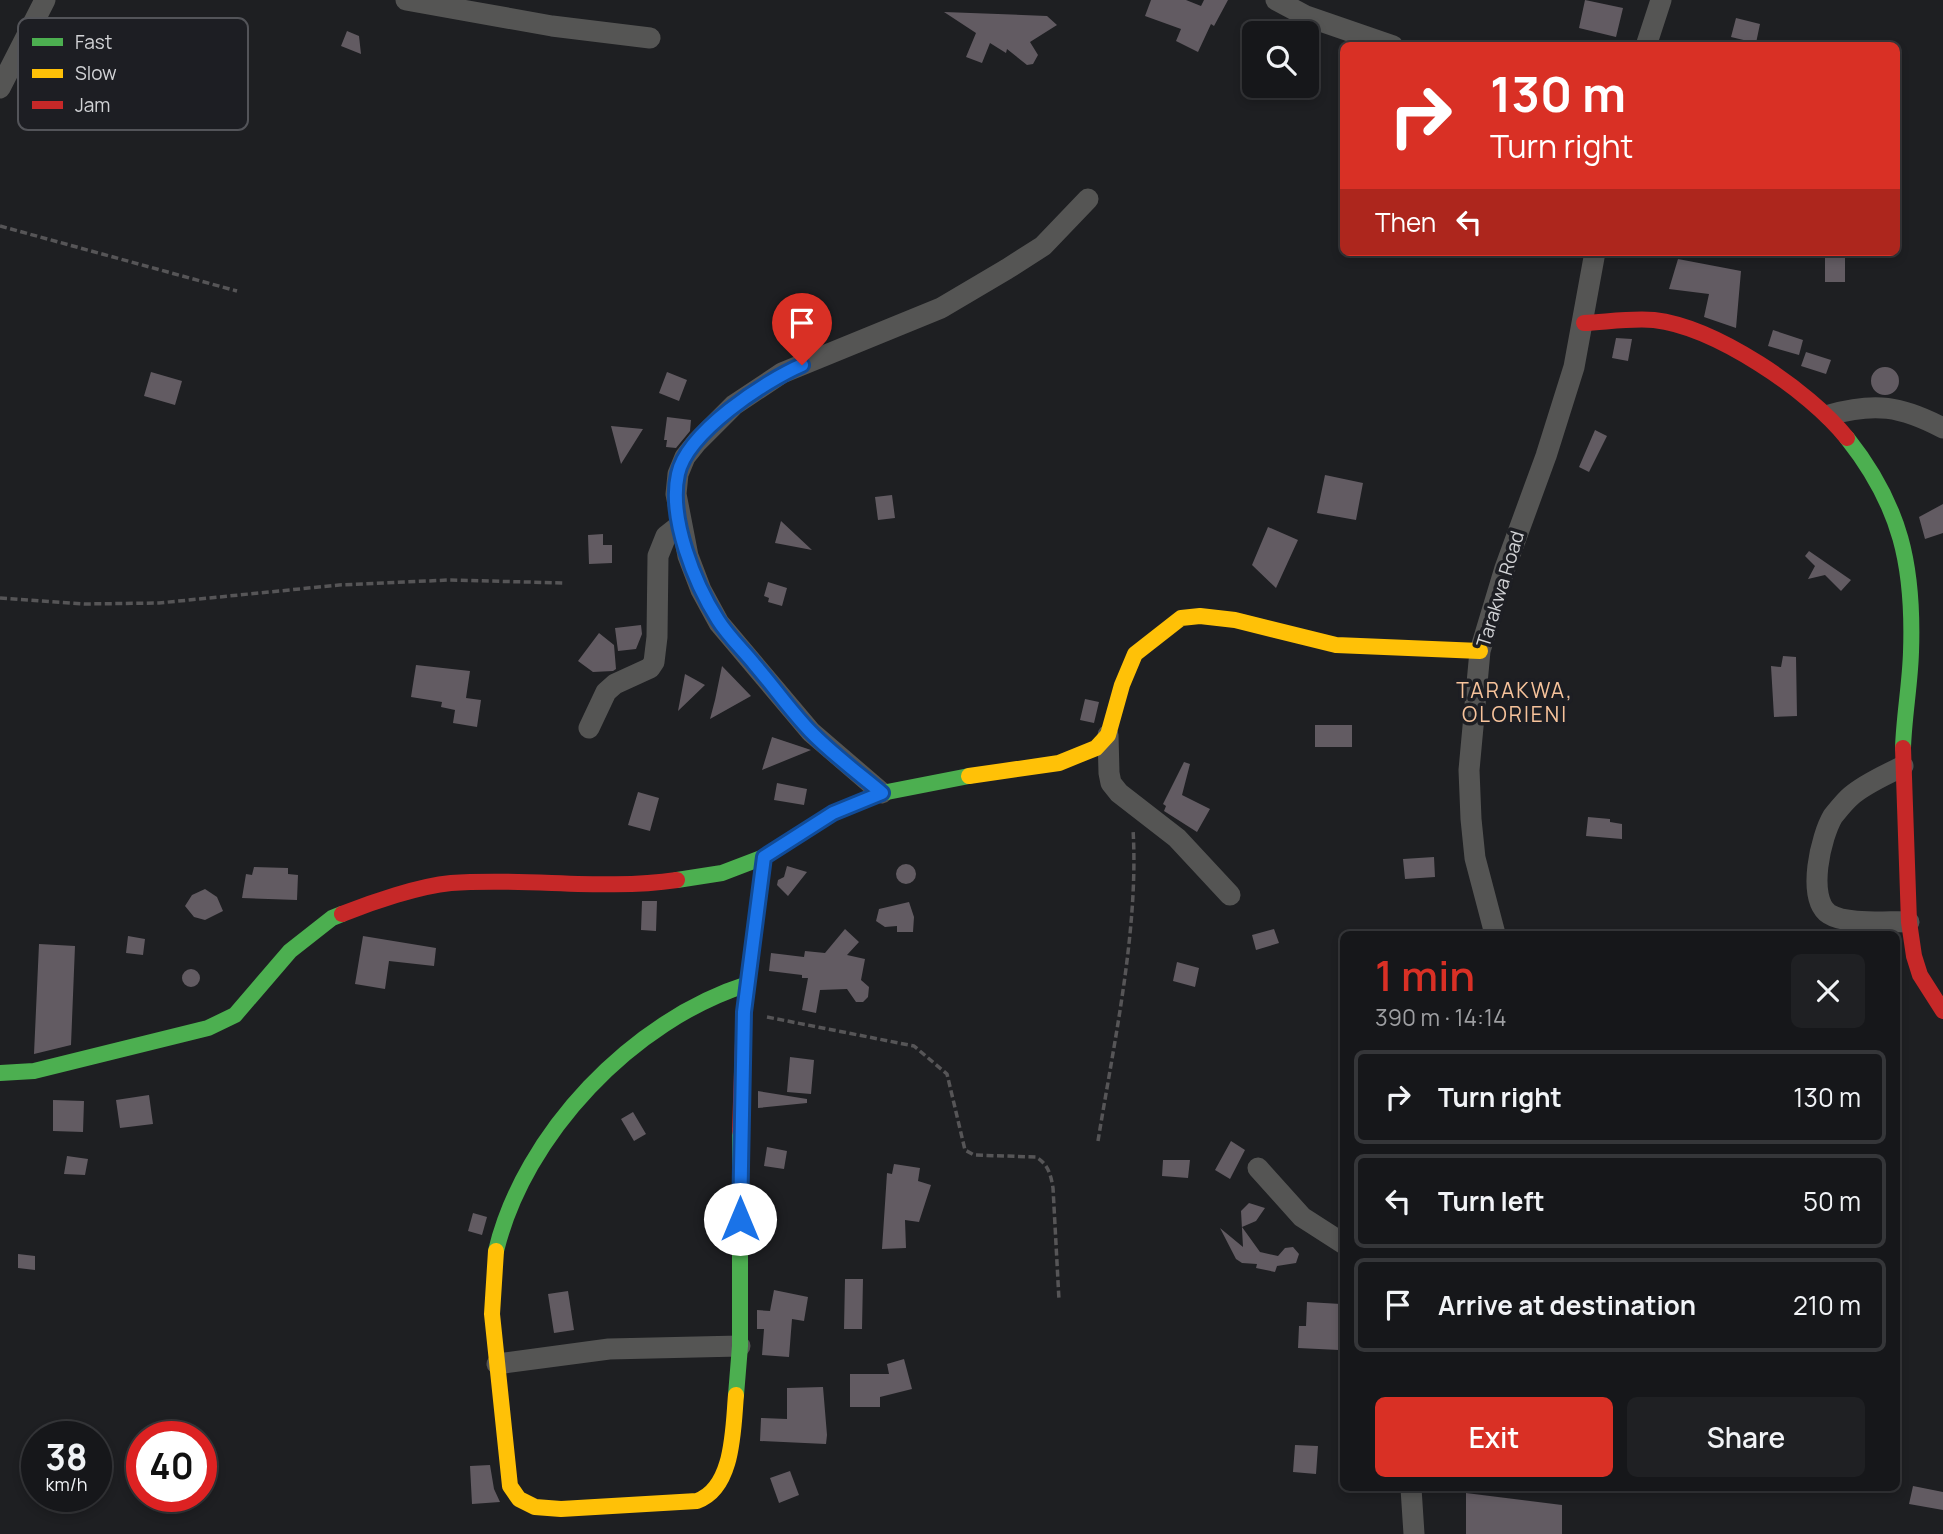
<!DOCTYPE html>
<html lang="en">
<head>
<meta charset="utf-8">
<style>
  :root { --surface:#16171a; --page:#1f2023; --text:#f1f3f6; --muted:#9e9fa2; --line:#353639; --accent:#d93025 }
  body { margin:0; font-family:Manrope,sans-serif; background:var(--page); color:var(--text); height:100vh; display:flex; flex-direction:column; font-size:26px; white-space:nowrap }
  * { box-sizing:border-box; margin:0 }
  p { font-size:23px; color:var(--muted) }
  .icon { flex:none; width:38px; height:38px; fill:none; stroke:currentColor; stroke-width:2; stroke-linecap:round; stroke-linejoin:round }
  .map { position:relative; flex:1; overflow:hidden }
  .sheet { position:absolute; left:1340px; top:931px; width:560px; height:560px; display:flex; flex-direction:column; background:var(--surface); border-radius:10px; box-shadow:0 4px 10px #0003,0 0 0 2px var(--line) }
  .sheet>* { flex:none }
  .top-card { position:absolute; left:1340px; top:42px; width:560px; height:214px; border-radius:10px; box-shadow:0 4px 10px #0003,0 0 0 2px var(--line); background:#d93025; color:#fff; overflow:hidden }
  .fabs { position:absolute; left:1242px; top:21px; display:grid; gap:14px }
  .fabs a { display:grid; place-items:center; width:77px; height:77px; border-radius:10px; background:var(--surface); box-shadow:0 4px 10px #0003,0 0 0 2px var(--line); font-size:35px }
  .speed { position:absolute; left:21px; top:1421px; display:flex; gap:14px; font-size:35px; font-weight:700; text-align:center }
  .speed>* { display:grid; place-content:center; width:91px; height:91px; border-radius:50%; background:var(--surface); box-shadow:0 4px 10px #0003,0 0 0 2px var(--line); line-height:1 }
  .speed small { font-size:18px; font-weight:400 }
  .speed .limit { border:10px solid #d22; background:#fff; color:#111 }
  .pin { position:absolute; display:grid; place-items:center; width:60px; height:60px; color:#fff; margin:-72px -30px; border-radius:50% 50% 50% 0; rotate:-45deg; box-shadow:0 0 7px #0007 }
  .pin .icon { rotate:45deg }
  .me { position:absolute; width:77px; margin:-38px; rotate:0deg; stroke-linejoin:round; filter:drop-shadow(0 0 5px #0008) }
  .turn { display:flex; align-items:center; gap:24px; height:147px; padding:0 35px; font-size:32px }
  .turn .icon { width:91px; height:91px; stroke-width:2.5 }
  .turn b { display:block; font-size:49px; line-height:60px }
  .then { display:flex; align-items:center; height:66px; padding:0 35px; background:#0003; gap:14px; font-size:26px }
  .round { display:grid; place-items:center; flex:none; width:74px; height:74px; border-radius:10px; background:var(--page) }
  .head { display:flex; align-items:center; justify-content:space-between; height:119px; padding:0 35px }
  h1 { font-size:42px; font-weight:600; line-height:52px; color:var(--accent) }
  .button { display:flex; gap:14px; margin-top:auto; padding:14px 35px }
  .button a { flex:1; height:80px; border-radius:10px; background:var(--accent); color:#fff; font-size:28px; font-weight:600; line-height:80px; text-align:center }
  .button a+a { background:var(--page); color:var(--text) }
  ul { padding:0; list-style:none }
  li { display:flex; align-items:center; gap:21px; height:94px; margin:0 14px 10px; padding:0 21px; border:4px solid var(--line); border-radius:10px }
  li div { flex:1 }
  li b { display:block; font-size:26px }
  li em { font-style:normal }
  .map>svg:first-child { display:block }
  .building { fill:#625b62 }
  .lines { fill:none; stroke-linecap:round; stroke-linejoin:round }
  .path { stroke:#565557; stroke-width:3.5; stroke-dasharray:7 3.5; stroke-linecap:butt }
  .street { stroke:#555554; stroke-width:21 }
  .fast { stroke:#4caf50; stroke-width:16 }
  .slow { stroke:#ffc107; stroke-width:16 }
  .jam { stroke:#c62828; stroke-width:16 }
  .route-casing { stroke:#114b97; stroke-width:18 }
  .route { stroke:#1a73e8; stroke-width:12 }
  .labels { text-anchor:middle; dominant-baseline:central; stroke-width:7; stroke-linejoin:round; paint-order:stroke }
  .street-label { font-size:19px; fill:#d2d3d6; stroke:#1d1e23 }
  .neighbourhood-label { font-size:21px; letter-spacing:2px; fill:#f7c39b; stroke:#1d1e23 }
  .key { fill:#1d1e23; stroke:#535459; stroke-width:2 }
  .key-label { font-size:19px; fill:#d2d3d6 }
</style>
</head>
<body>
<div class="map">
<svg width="1943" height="1534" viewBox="0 0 1943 1534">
  <rect width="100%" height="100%" fill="#1e1f22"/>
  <path class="building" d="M1151,0H1186L1201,6L1204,0H1228L1214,26L1211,24L1198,52L1176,41L1181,29L1145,16Z
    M1585,0L1623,8L1616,37L1579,28Z
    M944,12L1047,16L1057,25L1030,42L1038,55L1033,64L1027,65L1007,49L1006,53L990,43L982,63L966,57L976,33Z
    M1736,18L1760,24L1756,43L1731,37Z
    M347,31L359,36L361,54L341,46Z
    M1825,258H1845V282H1825Z
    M1678,259L1741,271L1736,328L1704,317L1709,294L1669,289Z
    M1773,330L1803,340L1799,355L1768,346Z
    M1616,338L1632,339L1628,361L1612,358Z
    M1806,352L1831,360L1826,374L1801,366Z
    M1871 381a14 14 0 1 1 28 0a14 14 0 1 1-28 0Z
    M151,372L182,381L175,405L144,396Z
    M667,372L687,380L679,401L659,393Z
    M667,417L691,420L690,431L676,448L666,447L667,440H664Z
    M611,426L643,429L621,464Z
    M1595,430L1607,436L1589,472L1579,467Z
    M1325,475L1363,483L1356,520L1317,513Z
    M892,495L895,518L878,520L875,497Z
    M1943,504V533L1925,539L1919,517Z
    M781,521L812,550L775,543Z
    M1268,527L1298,540L1276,588L1252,565Z
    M603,534V545H612V563L589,564L588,535Z
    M1809,551L1851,580L1841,591L1825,575L1808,579L1815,566L1805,556Z
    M768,582L787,588L782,606L768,602L769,598L764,596Z
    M641,625L642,634L636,649L618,651L615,628Z
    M599,633L614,645L616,669L613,671L593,672L578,661Z
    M1783,656L1796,657L1797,716L1774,717L1771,666L1781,667Z
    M416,665L470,671L466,698L481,700L477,727L453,723L455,710L441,707L442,702L411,697Z
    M722,666L751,696L710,719L715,700Z
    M685,674L705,685L678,711Z
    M1085,699L1099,702L1094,723L1080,720Z
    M1315,725H1352V747H1315Z
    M772,737L811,750L762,770Z
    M1184,762L1190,764L1182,795L1210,809L1197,832L1164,811L1166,806L1163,804Z
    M777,783L807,789L804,805L774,800Z
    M638,792L659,798L650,831L628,825Z
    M1588,817L1610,819V822L1622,824V839L1586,836Z
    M1434,857L1435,877L1405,879L1403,859Z
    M896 874a10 10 0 1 1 20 0a10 10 0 1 1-20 0Z
    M787,866L807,872L788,896L777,885L778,880L784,877Z
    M254,867L288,868V874L298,875L297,900L242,898L246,874L252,875Z
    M205,889L217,897L223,911L205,920L194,917L185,906L192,895Z
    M642,901H657L656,931L641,930Z
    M909,902L914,917L913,932H897V926L885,927L876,921L879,909Z
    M845,929L859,942L847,955L865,959L861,980L869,987L868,997L863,1002H856L847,989L820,990L816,1013L802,1010L808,978H802V975L769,971L771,953L804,957L805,951L825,953Z
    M1274,929L1279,943L1256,950L1252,935Z
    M128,936L145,939L143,955L126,953Z
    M363,936L436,948L434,966L389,961L385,989L355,984Z
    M39,944L75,946L71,1045L34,1054Z
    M1177,962L1199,968L1195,987L1173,981Z
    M182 978a9 9 0 1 1 18 0a9 9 0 1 1-18 0Z
    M790,1057L814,1060L811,1094L787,1092Z
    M758,1091L807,1099V1103L758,1108Z
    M149,1095L153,1124L120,1128L116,1100Z
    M53,1100L84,1101L83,1132L53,1131Z
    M633,1112L646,1134L634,1141L621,1119Z
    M1231,1141L1245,1150L1230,1179L1215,1170Z
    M767,1147L787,1151L784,1169L764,1166Z
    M67,1156L88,1159L85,1175L64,1174Z
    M1163,1160H1190L1188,1178L1162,1176Z
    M894,1164L920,1168L918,1181L931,1185L919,1222L905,1220L906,1248L882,1249L887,1173L892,1174Z
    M1249,1203L1265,1208L1256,1221L1242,1227L1260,1252L1278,1256L1285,1248L1293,1247L1299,1254L1296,1263L1277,1266L1275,1272L1256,1268L1257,1264L1242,1263L1236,1259L1220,1228L1243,1247L1241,1211Z
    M473,1213L487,1217L482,1235L468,1231Z
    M18,1254L35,1256V1270L18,1268Z
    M845,1279H863L862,1329H844Z
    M774,1290L808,1297L804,1321L792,1319L789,1357L762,1355L764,1329H757V1310L770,1311Z
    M568,1291L574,1330L554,1333L548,1294Z
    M1307,1302L1341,1304L1339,1350L1298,1348L1299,1326H1306Z
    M904,1359L912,1389L880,1397V1407H850V1374H889L887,1364Z
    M823,1387L827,1435L826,1444L760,1441L761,1418L787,1419V1388Z
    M1295,1445L1318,1446L1316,1474L1293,1472Z
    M490,1465L494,1489L500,1502L472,1504L470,1466Z
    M790,1471L799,1495L779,1503L770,1478Z
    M1913,1486L1943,1492V1510L1909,1504Z
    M1466,1493L1562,1505V1534H1466Z"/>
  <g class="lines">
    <path class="path" d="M0,226L237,291
      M0,598L84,604L159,603L339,585L449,580L565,583
      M767,1017L914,1046L947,1074L965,1150L974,1155L1036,1157C1048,1164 1051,1175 1053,1188L1059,1300
      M1098,1141C1114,1042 1139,929 1133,829"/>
    <path class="street" d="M406,0L552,26L650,38
      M1276,0L1306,16L1393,46
      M1646,46L1661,0
      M0,88L45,0
      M1829,415C1875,402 1901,406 1943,428
      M589,728L606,692L615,684L650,668L654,662L657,637L658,556L666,536L680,525
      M1108,735L1109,773L1111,783L1119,793L1177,838L1230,895
      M1903,766C1886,775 1866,783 1851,796C1845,801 1838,810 1833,816C1821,836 1806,898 1829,914C1846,925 1888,921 1909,922
      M882,793L811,732L719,623L701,590L688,556L676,494L678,474L685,457L697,442L734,405L782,373L941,308L1007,269L1043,246L1088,199
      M1495,934L1475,858L1471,819L1469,770L1480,651L1505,568L1546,456L1574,367L1595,252
      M1258,1168L1302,1217L1344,1244
      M497,1364L609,1349L740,1346
      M1411,1488L1414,1534"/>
    <path class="fast" d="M1847,438C1901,506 1914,566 1911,652C1910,685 1904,716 1903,748
      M677,880L722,873L764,857L833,813L882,793L969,776
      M0,1073L34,1071L208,1028L235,1015L290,951L332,918L342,914
      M496,1251C524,1134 633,1020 748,984
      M736,1395L740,1346V1131"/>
    <path class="slow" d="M969,776L1059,763L1096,748L1108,735L1122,685L1135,654L1181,618L1200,616L1235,620L1336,645L1480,651
      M496,1251L492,1314L510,1486L519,1499L535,1507L561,1509L697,1501C734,1488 733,1428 736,1395"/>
    <path class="jam" d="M1584,323C1606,322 1631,318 1654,320C1715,327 1809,390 1847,438
      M1903,748L1909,922L1914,956L1920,975L1943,1011
      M342,914C372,902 419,886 451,883C526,877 603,891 677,880
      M740,1131L744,1012L764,857"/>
  </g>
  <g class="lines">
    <defs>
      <path id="route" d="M740,1219L744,1012L764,857L833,813L882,793C858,773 831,753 810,731C790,710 774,687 755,665C743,650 728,636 718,620C695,584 668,518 678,474C687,432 765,381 802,365"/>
    </defs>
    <use href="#route" class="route-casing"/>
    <use href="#route" class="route"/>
  </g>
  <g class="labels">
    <g class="street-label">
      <text transform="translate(1500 589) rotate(-73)">Tarakwa Road</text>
    </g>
    <g class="neighbourhood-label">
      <text x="1515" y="690">TARAKWA,<tspan x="1515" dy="24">OLORIENI</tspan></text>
    </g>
  </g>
  <rect x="18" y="18" width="230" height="112" rx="10" class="key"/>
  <rect x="32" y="38" width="31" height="8" fill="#4caf50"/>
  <rect x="32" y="69" width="31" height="9" fill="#ffc107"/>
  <rect x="32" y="101" width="31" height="8" fill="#c62828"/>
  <g class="key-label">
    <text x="75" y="49">Fast</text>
    <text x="75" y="80">Slow</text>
    <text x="75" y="112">Jam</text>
  </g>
</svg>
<div class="fabs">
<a><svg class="icon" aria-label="search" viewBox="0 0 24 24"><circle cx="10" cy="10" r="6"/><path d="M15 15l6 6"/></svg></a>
</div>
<div class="speed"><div>38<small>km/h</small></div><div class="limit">40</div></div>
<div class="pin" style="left:802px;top:365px;background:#d93025"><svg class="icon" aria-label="arrive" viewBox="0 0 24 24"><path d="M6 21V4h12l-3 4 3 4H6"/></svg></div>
<svg class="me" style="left:740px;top:1219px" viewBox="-20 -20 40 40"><circle r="19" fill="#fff"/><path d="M0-13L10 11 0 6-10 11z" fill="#1a73e8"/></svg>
<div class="top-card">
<div class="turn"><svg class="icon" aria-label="right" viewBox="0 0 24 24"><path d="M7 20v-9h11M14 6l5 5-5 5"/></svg><div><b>130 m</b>Turn right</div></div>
<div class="then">Then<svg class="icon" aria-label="left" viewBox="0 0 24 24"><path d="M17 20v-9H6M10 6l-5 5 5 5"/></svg></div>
</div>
<section class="sheet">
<div class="head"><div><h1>1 min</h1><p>390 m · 14:14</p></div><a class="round"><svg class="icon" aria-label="close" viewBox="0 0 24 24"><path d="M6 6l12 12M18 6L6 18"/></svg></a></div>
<ul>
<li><svg class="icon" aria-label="right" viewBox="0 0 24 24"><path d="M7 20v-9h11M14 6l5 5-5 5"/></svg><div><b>Turn right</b></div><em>130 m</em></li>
<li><svg class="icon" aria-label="left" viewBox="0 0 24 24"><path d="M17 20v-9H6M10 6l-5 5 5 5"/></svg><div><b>Turn left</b></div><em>50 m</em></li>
<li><svg class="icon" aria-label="arrive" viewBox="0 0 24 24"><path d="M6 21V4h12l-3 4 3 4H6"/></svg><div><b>Arrive at destination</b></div><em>210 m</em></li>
</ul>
<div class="button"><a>Exit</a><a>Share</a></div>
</section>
</div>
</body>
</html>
